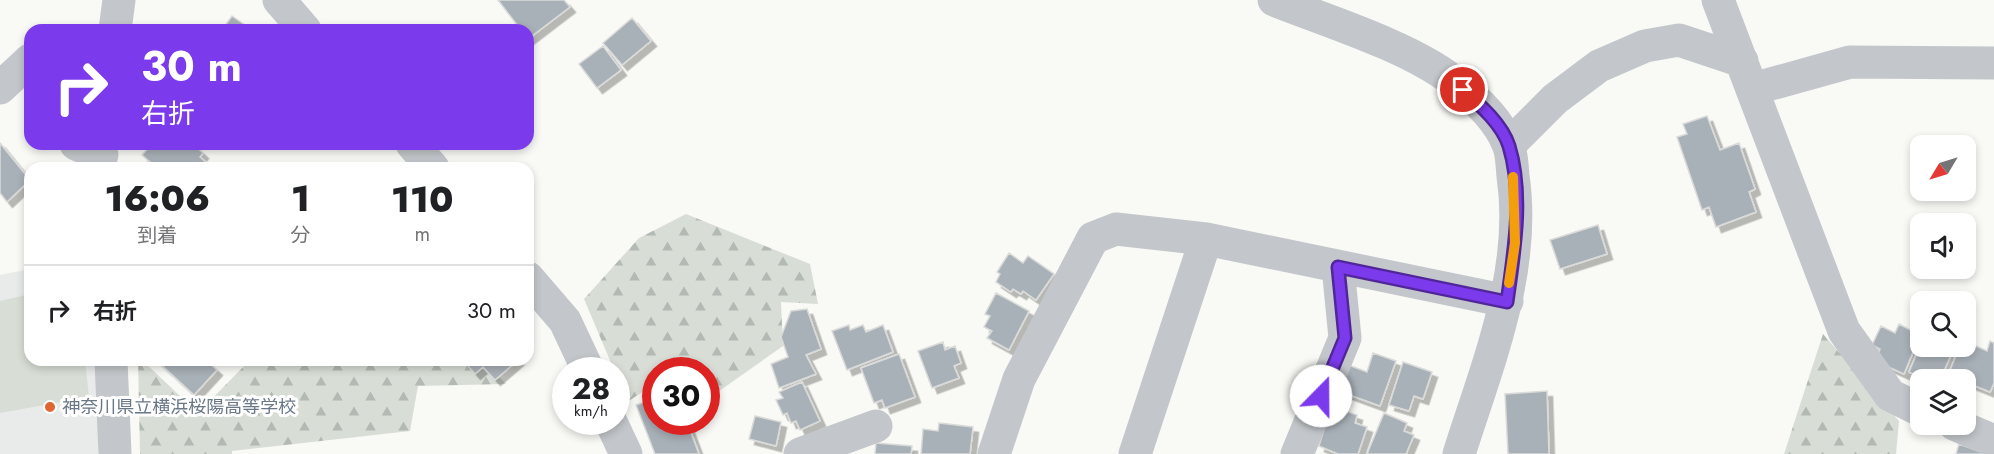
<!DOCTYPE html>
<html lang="ja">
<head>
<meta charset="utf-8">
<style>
  :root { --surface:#fff; --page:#f2f2f2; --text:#202124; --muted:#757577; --line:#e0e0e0 }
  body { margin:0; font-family:Jost,"Noto Sans JP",sans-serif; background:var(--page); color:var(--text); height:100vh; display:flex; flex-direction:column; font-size:22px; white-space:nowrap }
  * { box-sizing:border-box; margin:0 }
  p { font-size:20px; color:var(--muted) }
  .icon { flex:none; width:33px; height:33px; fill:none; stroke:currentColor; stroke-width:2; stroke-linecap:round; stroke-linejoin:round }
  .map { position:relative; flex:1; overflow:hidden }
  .details { position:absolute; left:24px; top:162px; width:510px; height:204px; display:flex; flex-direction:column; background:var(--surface); border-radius:18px; box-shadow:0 3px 9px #0003 }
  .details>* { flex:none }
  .banner { position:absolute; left:24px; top:24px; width:510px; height:126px; border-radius:18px; box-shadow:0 3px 9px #0003; background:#7c3aed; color:#fff; overflow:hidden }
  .needle { width:39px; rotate:232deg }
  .buttons { position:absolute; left:1910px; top:135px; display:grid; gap:12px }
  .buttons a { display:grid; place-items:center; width:66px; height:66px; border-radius:12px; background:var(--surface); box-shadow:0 3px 9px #0003; font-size:30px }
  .speed { position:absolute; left:552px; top:357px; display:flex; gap:12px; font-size:30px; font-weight:700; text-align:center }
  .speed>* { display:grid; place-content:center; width:78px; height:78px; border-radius:50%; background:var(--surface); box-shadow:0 3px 9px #0003; line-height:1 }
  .speed small { font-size:15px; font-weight:400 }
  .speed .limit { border:9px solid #d22; background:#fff; color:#111 }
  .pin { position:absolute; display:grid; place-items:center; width:51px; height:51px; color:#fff; margin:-26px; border:3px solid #fff; border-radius:50%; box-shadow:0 2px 6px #0007 }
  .me { position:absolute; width:66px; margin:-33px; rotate:22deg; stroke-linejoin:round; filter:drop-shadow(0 0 4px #0008) }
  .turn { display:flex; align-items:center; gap:21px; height:126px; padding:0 18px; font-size:27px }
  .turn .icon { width:78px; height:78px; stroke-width:2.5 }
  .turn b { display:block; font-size:42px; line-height:51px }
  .eta { display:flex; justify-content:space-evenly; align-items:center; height:102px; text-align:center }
  .eta b { font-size:36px; font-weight:800; line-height:42px }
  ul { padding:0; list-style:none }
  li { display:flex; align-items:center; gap:18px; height:90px; padding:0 18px; border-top:2px solid var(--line) }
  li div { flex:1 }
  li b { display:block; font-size:22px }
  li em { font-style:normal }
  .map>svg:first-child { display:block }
  .built { fill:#e9ebea }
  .forest { fill:url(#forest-firs) }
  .park { fill:#d8ded6 }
  .building { fill:#a9b1b8; stroke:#dadbd9; stroke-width:1.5; filter:url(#shadow) }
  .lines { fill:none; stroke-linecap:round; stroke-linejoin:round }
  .minor { stroke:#c3c6ca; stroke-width:33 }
  .tertiary { stroke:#c3c6ca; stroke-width:33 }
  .route-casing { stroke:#51269a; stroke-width:15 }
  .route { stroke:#7c3aed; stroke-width:10 }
  .slow { stroke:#f59e0b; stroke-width:10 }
  .poi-dot { fill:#df6631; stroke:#fff; stroke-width:2 }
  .labels { text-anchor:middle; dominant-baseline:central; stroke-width:6; stroke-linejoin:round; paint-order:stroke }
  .poi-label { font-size:18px; fill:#697787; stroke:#fff; text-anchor:start }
</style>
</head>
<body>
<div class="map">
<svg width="1994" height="454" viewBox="0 0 1994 454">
  <defs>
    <pattern id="forest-firs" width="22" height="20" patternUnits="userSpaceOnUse" patternTransform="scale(1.5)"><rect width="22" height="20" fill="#d8ded6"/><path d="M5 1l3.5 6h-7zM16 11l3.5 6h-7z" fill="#b3b9b3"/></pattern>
    <filter id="shadow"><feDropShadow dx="5.5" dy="5.5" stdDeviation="0" flood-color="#0004"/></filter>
  </defs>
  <rect width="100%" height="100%" fill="#f9f9f6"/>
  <path class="built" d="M30,269V360H100L98,454H0V275Z"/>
  <path class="forest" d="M686,214L810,264L818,304L781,302L783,346L715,394L707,389L706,370H656L655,384L627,402L616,370H614L584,299L639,238Z
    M1823,334L1899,421L1896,454H1784Z
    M138,360H142L198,413L250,360H483L506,384L418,386L410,431L232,451V454H140Z"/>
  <path class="park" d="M30,294V360H85L89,397L0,413V301Z"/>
  <path class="building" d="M498,0H564L570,7L528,39V30H521Z
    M232,16L252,30H222Z
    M632,18L651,41L622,65L603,43Z
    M603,46L621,70L597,88L579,64Z
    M1707,116L1720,150L1739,143L1755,189L1749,192L1756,212L1716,227L1709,207L1702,210L1677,137L1687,134L1683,124Z
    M0,143L30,180L7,202L0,193Z
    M152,144H193L203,153L200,157L212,168H157L142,155Z
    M1598,225L1607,254L1560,269L1550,240Z
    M1009,253L1023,263L1028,256L1054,274L1036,300L1023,291L1021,294L1013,289L1011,292L996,282L1000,274L997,272Z
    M996,293L1029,311L1009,350L987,338L992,331L984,327L990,316L985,314Z
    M807,309L821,349L806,355L816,374L779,388L771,364L788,357L781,337L791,311Z
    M1899,324L1920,335L1904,374L1875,361L1880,349L1872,345L1881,326L1895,333Z
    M849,325L850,330L863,325L866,332L883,325L893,352L847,370L832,331Z
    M1965,341L1987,351L1990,341L1994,343V383L1990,392L1948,375L1960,346H1965Z
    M943,342L945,350L955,346L961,363L954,366L959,378L932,388L918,351Z
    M1920,346H1955L1940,380H1926L1909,372Z
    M1373,353L1396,361L1380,406L1336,390L1346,364L1367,372Z
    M899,354L915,397L885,408L882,400L874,403L861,368Z
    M156,360H206L217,370L194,395Z
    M463,360H518L495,380L483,367L475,374Z
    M1403,362L1432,372L1423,399L1414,396L1409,411L1389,405Z
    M802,382L820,421L800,430L796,421L791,423L787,413L783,415L776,400L783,398L779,392Z
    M1547,391L1549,454H1508L1505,394Z
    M656,398V422H687L699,454H655L636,405Z
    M1331,406L1357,415L1355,423L1367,427L1358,454H1338L1319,446Z
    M1384,413L1407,423L1404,431L1414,435L1406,454H1367Z
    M755,416L781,422L776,446L749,439Z
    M939,423L973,427L970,454H921L923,429L938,431Z
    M876,443L912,446L911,454H875Z
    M1959,444L1987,454H1956Z"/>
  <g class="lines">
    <path class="minor" d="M279,0L305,30
      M1718,0L1844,331L1890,395L1920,410
      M115,30L119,0
      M0,88L30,60
      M1753,89L1850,62L1994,63
      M76,144L102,155
      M412,144L433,168
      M1509,145L1555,99L1599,66L1645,46L1679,40L1742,61
      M528,278L565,321L588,370
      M111,360L115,454
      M611,422L626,454
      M1954,424L1994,441
      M800,454L876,426
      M994,454L1019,379L1093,238L1116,229L1206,239L1507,301
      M1135,454L1206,239
      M1297,454L1345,338L1338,267"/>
    <path class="tertiary" d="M1274,0C1327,21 1408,46 1452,80C1473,96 1498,119 1508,144C1512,153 1512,166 1513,176C1527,271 1487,365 1459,454"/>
  </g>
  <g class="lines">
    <defs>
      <path id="route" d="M1321,396L1345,338L1338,267L1507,302C1514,252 1524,195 1509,146C1502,124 1480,105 1463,90"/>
    </defs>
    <use href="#route" class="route-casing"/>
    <use href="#route" class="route"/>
    <path class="slow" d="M1509,283L1515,243L1513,177"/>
  </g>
  <circle class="poi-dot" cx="50" cy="407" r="6"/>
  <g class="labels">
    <g class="poi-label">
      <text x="62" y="407">神奈川県立横浜桜陽高等学校</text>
    </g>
  </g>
</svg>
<div class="buttons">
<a><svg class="needle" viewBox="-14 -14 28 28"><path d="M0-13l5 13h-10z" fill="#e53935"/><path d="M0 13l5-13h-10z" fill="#757577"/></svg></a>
<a><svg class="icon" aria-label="sound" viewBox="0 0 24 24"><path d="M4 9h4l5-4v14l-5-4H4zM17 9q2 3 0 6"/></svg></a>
<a><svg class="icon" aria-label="search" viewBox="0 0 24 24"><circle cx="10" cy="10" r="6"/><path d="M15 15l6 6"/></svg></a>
<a><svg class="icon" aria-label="layers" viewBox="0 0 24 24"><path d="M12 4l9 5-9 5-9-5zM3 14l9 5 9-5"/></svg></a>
</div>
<div class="speed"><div>28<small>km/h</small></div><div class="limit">30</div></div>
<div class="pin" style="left:1463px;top:90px;background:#d93025"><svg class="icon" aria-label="arrive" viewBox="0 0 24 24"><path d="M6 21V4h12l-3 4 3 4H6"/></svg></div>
<svg class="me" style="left:1321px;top:396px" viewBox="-20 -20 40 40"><circle r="19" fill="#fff"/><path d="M0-13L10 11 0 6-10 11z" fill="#7c3aed"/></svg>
<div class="banner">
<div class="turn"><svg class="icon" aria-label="right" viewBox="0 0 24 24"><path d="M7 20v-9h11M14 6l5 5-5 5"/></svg><div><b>30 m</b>右折</div></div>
</div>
<section class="details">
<div class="eta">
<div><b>16:06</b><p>到着</p></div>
<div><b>1</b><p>分</p></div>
<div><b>110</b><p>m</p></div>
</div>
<ul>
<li><svg class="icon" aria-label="right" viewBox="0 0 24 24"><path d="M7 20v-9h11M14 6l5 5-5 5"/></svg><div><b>右折</b></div><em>30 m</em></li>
</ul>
</section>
</div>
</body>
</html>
